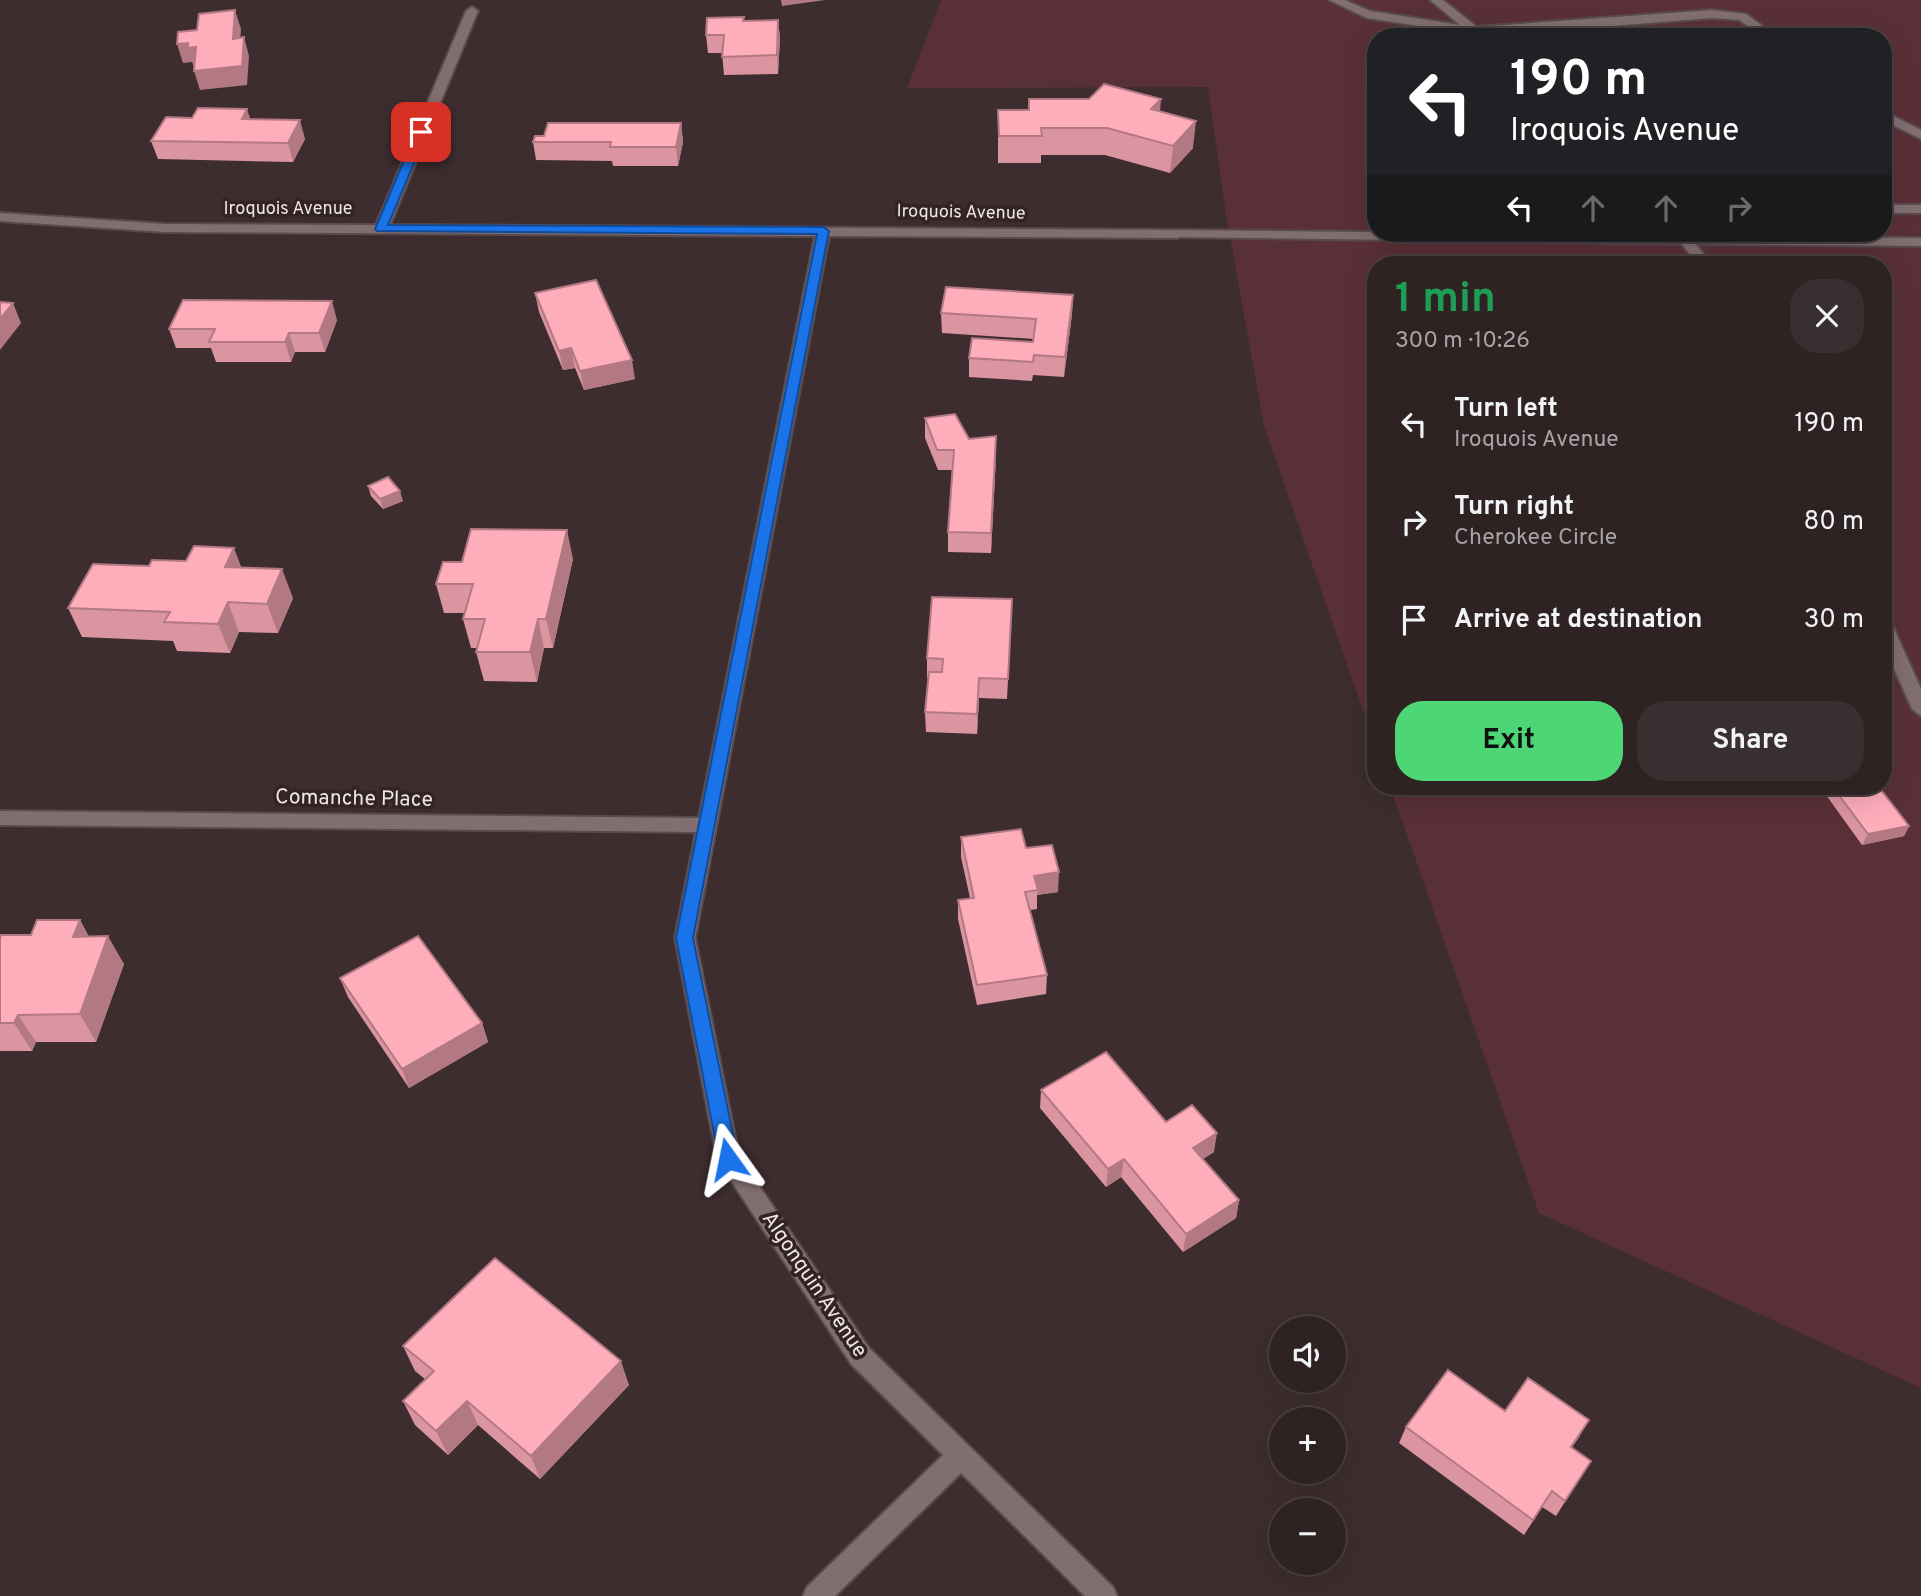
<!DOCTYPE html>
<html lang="en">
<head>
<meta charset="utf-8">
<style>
  :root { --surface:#2e2223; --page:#3a2f30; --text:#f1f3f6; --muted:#a7a4a6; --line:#493f41; --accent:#4dd676 }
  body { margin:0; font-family:Overpass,sans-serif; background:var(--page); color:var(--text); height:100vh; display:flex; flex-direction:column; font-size:26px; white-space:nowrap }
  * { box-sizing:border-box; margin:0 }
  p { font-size:23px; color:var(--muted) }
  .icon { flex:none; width:38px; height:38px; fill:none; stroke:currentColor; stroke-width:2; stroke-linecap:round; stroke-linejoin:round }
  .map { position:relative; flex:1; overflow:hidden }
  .drawer { position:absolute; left:1367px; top:256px; width:525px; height:539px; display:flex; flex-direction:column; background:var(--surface); border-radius:28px; box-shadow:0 7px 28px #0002,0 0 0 2px var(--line) }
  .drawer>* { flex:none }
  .top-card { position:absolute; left:1367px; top:28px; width:525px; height:214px; border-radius:28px; box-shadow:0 7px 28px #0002,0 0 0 2px var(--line); background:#202124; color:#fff; overflow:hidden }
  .tools { position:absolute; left:1269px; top:1316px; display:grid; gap:14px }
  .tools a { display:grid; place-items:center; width:77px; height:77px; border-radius:50%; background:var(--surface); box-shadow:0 7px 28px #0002,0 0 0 2px var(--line); font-size:35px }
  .pin { position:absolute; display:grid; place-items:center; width:60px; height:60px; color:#fff; margin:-30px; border-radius:14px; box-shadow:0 4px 10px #0006 }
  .me { position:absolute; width:77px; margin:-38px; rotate:348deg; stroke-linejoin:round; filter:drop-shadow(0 0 5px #0008) }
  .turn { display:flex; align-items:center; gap:24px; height:147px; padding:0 28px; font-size:32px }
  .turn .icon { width:91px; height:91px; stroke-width:2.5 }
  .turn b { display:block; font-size:49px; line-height:60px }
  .lanes { display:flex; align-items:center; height:66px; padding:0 28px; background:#0003; justify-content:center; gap:35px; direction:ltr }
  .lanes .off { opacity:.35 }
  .round { display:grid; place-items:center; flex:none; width:74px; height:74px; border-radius:28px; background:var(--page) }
  .headline { display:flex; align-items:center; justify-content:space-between; height:119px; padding:0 28px }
  h1 { font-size:42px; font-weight:700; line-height:52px; color:#1e9e55 }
  .action { display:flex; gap:14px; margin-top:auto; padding:14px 28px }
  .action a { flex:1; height:80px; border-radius:28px; background:var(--accent); color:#111; font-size:28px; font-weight:700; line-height:80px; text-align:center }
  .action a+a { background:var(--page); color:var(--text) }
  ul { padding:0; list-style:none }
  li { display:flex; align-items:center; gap:21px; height:98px; padding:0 28px }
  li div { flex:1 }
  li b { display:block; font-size:26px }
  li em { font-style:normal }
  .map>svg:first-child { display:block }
  .green { fill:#5a3038; fill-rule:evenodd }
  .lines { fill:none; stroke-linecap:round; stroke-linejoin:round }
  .service-casing { stroke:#594b4d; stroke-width:4 }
  .minor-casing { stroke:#594b4d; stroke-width:4 }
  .service { fill:#816e71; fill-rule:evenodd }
  .minor { fill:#816e71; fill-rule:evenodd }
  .wall { fill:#da95a1 }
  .shaded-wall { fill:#b27983 }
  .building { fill:#feadbb; stroke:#b27983; stroke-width:2 }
  .route { fill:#1a73e8; stroke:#114b97; stroke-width:2 }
  .labels { text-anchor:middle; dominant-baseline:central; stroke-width:7; stroke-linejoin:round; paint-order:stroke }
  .far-street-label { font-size:18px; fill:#f1e6e7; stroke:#322325 }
  .street-label { font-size:21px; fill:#f1e6e7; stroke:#322325 }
</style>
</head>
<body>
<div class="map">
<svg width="1921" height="1596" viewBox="0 0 1921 1596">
  <rect width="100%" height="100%" fill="#3d2d2f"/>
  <path class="green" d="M941,0H1921V1388L1539,1213L1390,786H1883V264H1376L1375,745L1264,426L1225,208L1208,87L907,88ZM1376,37H1883V233H1376Z"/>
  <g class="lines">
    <defs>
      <path id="service" d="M1329,0H1345L1370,11L1460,25L1430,0H1443L1477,27L1712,10L1746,14L1778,37H1763L1739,20L1712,18L1472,37L1470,34L1367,18Z
        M1883,111L1921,130V139L1883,120Z
        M1883,205H1921V213H1883Z
        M1178,230L1921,238V246L1696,244L1711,264H1697L1682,244L1173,237L1171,234Z
        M1883,618L1892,624L1921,689V716L1912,709L1883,644Z"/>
      <path id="minor" d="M472,7L478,11L390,225L1178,230L1185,234L1178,238L829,236L695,938L739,1156L869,1348L1113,1587L1117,1596H1085L961,1473L835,1596H803L807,1587L943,1455L851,1364L717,1159L675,938L696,832L0,825V811L699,818L815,236L165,232L0,221V213L165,224L376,225L466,11Z"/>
    </defs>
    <use href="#service" class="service-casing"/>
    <use href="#minor" class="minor-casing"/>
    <use href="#service" class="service"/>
    <use href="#minor" class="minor"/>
  </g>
  <path class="wall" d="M778,20L780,38L778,74L724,75L722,53H708L706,35L744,21Z
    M998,110L1160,111L1193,148L1170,173L1105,155H1041V163H998Z
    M251,119L305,139L293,162L158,159L151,141Z
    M681,123L683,142L678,166H613L612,161L536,160L533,142L544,136Z
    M535,293L635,379L584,390L575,368L563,370L539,312Z
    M1073,295L1072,314L1064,377L1033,375L1032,381L969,377V358L1033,342L1034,339L942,333L941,313Z
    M337,320L325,352H295L291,362H216L211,348H176L169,329Z
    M925,418L969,439L996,456L991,553L948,552V532L952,470H938L925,438Z
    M368,486L403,501L383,509L371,496Z
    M573,559L553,648H544L537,682L484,681L476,652L477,648H471L463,619L465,613H444L436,584L462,562Z
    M242,567L293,598L278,633L239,632L230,653L177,651L173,641L82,637L68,608Z
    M1011,620L1007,699L979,698L977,734L926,732L925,712L928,678H927V658Z
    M1831,786L1909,826L1904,836L1862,845L1826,795Z
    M961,837L1026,848L1058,892L1037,895V909L1030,910L1047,975L1046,994L977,1005L958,919V900L970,898L961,857Z
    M80,920L89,937L124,964L96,1042H36L32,1051H0V939L31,935Z
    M340,978L482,1023L488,1042L409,1088L348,997Z
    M1041,1090L1214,1152L1203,1159L1239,1200L1236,1218L1183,1252L1121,1177L1106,1187L1040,1108Z
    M403,1346L629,1385L540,1479L478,1425L448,1455L415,1425L403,1401L425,1379L415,1371Z
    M1505,1411L1580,1436L1572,1447L1591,1461L1556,1516L1542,1507L1524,1535L1399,1443L1406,1427Z"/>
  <path class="shaded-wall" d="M781,0H825L782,6Z
    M235,10L241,29L239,57L233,39Z
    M778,20L780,38L778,74L777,55Z
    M244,37L249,56L247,85L200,90L194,71Z
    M188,43L196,47L202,66L194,67L192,62L183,63L177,44Z
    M1161,99L1159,126L1151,109Z
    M247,109L253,127L242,119Z
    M300,120L305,139L293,162L288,143Z
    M1196,121L1193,148L1170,173L1173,146Z
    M681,123L683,142L678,166L676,147Z
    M1073,295L1072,314L1064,377L1065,357Z
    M332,301L337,320L325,352L319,333Z
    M13,303L21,323L0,350V319Z
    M289,333L295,352L291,362L285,342Z
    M571,348L575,368L563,370L559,351Z
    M632,360L635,379L584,390L580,371Z
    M996,436V456L991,553V533Z
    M400,491L403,501L383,509L380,499Z
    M567,530L573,559L553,648L546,619Z
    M234,548L245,577L225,567Z
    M282,569L293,598L278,633L267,604Z
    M228,602L239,632L230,653L218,624Z
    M538,619L544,648L537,682L530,652Z
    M979,678V698L977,734V714Z
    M1909,826L1904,836L1862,845L1868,834Z
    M1059,872L1058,892L1037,895L1038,890L1034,876Z
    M80,920L95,948L73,937Z
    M108,936L124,964L96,1042L80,1014Z
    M18,1015L36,1042L32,1051L14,1023Z
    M482,1023L488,1042L409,1088L402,1069Z
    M1217,1133L1214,1152L1190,1166L1193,1148Z
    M1124,1159L1121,1177L1106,1187L1108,1169Z
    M1239,1200L1236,1218L1183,1252L1186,1234Z
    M621,1361L629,1385L540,1479L531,1456Z
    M467,1401L478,1425L448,1455L436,1431Z"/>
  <path class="building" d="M235,10L233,39L244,37L242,66L194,71L196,47L188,48V43L177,44L178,32L197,30L199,14Z
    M744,17L743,21L778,20L777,55L722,57L724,35H706L707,18Z
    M1104,84L1161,99L1151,109L1196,121L1173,146L1107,128H1041L1042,136H999L998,110H1029V99H1089Z
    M198,108L247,109L242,119L300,120L288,143L151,141L166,117L192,118Z
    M548,123H681L676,147H610L611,142H533L535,136H544Z
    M596,280L632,360L580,371L571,348L559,351L535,293Z
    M946,287L1073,295L1065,357L1034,355L1033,362L969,358L972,338L1033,342L1036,319L941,313Z
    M183,300L332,301L319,333H289L285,342H209L215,329H169Z
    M0,302L13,303L0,319Z
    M955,414L969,439L996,436L991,533L948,532L954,450H937L925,418Z
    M388,477L400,491L380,499L368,486Z
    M471,529L567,530L546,619H538L530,652H476L485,619H463L473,584H436L443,562H462Z
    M194,546L234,548L225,567L282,569L267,604L228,602L218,624L164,622L170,612L68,608L93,564L149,566L152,560L186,561Z
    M932,597L1012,599L1008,679L979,678L977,714L925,712L929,672H942L943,659L927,658Z
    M1832,786H1878L1909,826L1868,834Z
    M1021,829L1026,848L1052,845L1059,872L1034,876L1038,890L1025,892L1047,975L977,985L958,900L974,898L961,837Z
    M37,920H80L73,937L108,936L80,1014L18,1015L14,1023H0V939L1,935H31Z
    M418,936L482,1023L402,1069L340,978Z
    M1106,1052L1166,1122L1192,1105L1217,1133L1193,1148L1239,1200L1186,1234L1124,1159L1108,1169L1041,1090Z
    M495,1258L621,1361L531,1456L467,1401L436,1431L403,1401L434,1371L403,1346Z
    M1448,1370L1505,1411L1528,1378L1589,1420L1571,1447L1591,1461L1565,1501L1552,1491L1533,1520L1406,1427Z"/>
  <path class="route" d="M421,129L427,132L388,225L823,227L829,231L693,938L738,1159L735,1164H722L719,1159L676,938L817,234L377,231L375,229L416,132Z"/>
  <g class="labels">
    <g class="far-street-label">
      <text x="288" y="209">Iroquois Avenue</text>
      <text transform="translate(961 213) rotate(1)">Iroquois Avenue</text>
    </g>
    <g class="street-label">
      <text transform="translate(354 799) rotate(1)">Comanche Place</text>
      <text transform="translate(814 1285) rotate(56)">Algonquin Avenue</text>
    </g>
  </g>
</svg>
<div class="tools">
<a><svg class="icon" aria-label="sound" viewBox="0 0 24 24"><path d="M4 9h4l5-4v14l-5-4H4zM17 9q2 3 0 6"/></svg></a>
<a>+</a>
<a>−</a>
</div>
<div class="pin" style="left:421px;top:132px;background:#d93025"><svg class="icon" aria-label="arrive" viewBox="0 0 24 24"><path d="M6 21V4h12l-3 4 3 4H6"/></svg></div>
<svg class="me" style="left:728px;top:1159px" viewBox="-20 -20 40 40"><path d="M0-17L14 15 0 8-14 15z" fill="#1a73e8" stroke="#fff" stroke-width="4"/></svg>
<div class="top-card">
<div class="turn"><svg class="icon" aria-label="left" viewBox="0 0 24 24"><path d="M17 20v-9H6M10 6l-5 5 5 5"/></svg><div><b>190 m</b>Iroquois Avenue</div></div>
<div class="lanes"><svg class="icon" aria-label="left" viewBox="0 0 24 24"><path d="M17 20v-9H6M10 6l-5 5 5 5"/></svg><svg class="icon off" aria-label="ahead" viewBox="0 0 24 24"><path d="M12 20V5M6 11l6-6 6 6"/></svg><svg class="icon off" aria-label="ahead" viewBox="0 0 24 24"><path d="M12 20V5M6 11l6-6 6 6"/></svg><svg class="icon off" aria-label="right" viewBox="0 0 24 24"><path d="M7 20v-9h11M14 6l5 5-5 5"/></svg></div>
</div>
<section class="drawer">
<div class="headline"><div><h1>1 min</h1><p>300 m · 10:26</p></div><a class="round"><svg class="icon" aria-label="close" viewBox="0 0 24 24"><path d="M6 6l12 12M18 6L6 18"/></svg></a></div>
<ul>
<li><svg class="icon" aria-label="left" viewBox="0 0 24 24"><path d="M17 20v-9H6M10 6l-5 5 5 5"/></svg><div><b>Turn left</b><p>Iroquois Avenue</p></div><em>190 m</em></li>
<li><svg class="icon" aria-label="right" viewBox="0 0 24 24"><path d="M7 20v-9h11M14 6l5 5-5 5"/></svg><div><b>Turn right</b><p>Cherokee Circle</p></div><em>80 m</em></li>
<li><svg class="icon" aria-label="arrive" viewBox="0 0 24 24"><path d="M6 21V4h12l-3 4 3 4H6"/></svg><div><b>Arrive at destination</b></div><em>30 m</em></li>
</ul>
<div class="action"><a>Exit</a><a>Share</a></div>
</section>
</div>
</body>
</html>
